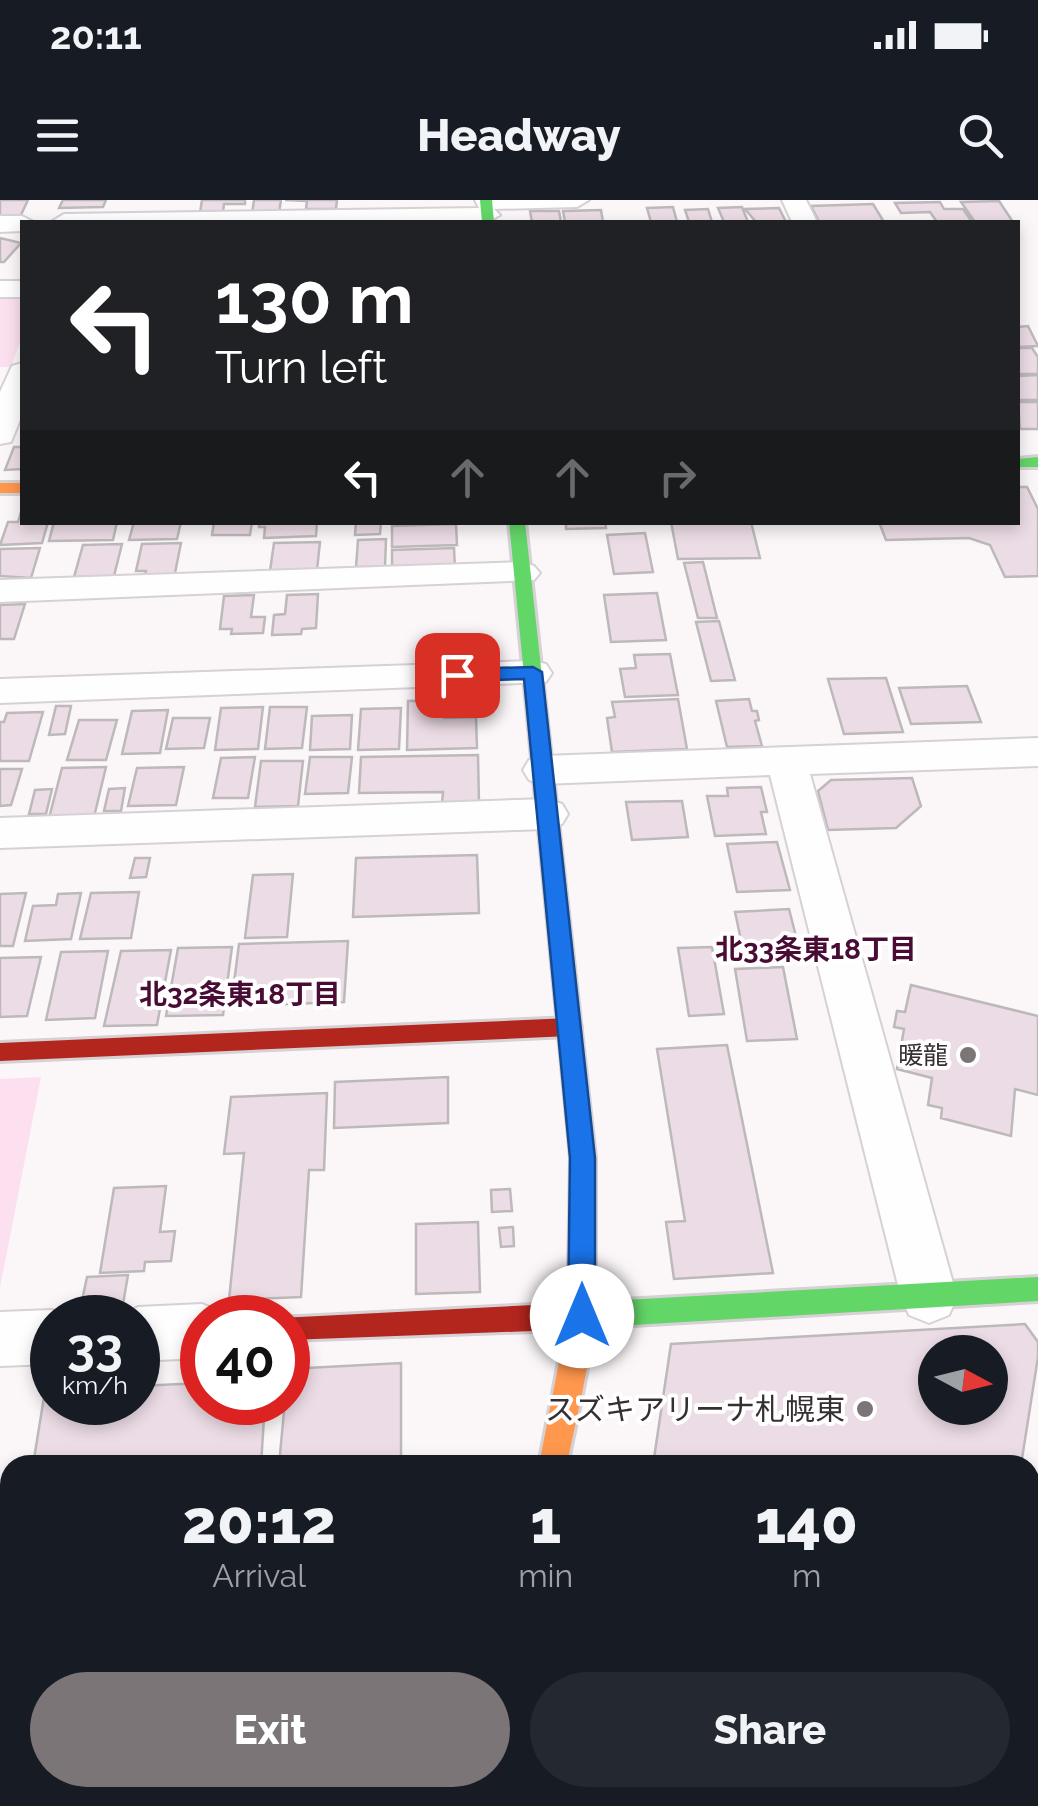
<!DOCTYPE html>
<html lang="en">
<head>
<meta charset="utf-8">
<style>
  :root { --surface:#171b24; --page:#242831; --text:#f1f3f6; --muted:#9ea1a6; --accent:#7b7578 }
  body { margin:0; font-family:Raleway,"Noto Sans JP",sans-serif; background:var(--page); color:var(--text); height:100vh; display:flex; flex-direction:column; font-size:38px; white-space:nowrap }
  * { box-sizing:border-box; margin:0 }
  p { font-size:32px; color:var(--muted) }
  .icon { flex:none; width:55px; height:55px; fill:none; stroke:currentColor; stroke-width:2; stroke-linecap:round; stroke-linejoin:round }
  .map { position:relative; flex:1; overflow:hidden }
  .sheet { position:absolute; left:0px; top:1255px; width:1040px; height:352px; display:flex; flex-direction:column; background:var(--surface); border-radius:30px 30px 0 0; box-shadow:0 5px 15px #0003 }
  .sheet>* { flex:none }
  .guide { position:absolute; left:20px; top:20px; width:1000px; height:305px; border-radius:0px; box-shadow:0 5px 15px #0003; background:#202124; color:#fff; overflow:hidden }
  .needle { width:65px; rotate:97deg }
  .controls { position:absolute; left:918px; top:1135px; display:grid; gap:20px }
  .controls a { display:grid; place-items:center; width:90px; height:90px; border-radius:50%; background:var(--surface); box-shadow:0 5px 15px #0003; font-size:50px }
  .speed { position:absolute; left:30px; top:1095px; display:flex; gap:20px; font-size:50px; font-weight:700; text-align:center }
  .speed>* { display:grid; place-content:center; width:130px; height:130px; border-radius:50%; background:var(--surface); box-shadow:0 5px 15px #0003; line-height:1 }
  .speed small { font-size:25px; font-weight:400 }
  .speed .limit { border:15px solid #d22; background:#fff; color:#111 }
  .pin { position:absolute; display:grid; place-items:center; width:85px; height:85px; color:#fff; margin:-42px; border-radius:20px; box-shadow:0 5px 15px #0006 }
  .me { position:absolute; width:110px; margin:-55px; rotate:0deg; stroke-linejoin:round; filter:drop-shadow(0 0 8px #0008) }
  .turn { display:flex; align-items:center; gap:35px; height:210px; padding:0 30px; font-size:45px }
  .turn .icon { width:130px; height:130px; stroke-width:2.5 }
  .turn b { display:block; font-size:70px; line-height:85px }
  .lanes { display:flex; align-items:center; height:95px; padding:0 30px; background:#0003; justify-content:center; gap:50px; direction:ltr }
  .lanes .off { opacity:.35 }
  .eta { display:flex; justify-content:space-evenly; align-items:center; height:170px; text-align:center }
  .eta b { font-size:60px; font-weight:800; line-height:70px }
  .action { display:flex; gap:20px; margin-top:auto; padding:20px 30px }
  .action a { flex:1; height:115px; border-radius:60px; background:var(--accent); color:#fff; font-size:40px; font-weight:800; line-height:115px; text-align:center }
  .action a+a { background:var(--page); color:var(--text) }
  .status { display:flex; justify-content:space-between; align-items:center; height:70px; padding:0 50px; background:var(--surface); direction:ltr }
  .status svg { height:28px; fill:currentColor }
  header { display:flex; justify-content:space-between; align-items:center; height:130px; padding:0 30px; background:var(--surface); font-size:45px; font-weight:800 }
  .map>svg:first-child { display:block }
  .green { fill:#fce0ef }
  .building { fill:#ecdce5; stroke:#bdb9bb; stroke-width:2.5; fill-rule:evenodd }
  .lines { fill:none; stroke-linecap:round; stroke-linejoin:round }
  .street-casing { stroke:#d6d1d4; stroke-width:4 }
  .fast-casing { stroke:#d6d1d4; stroke-width:6 }
  .slow-casing { stroke:#d6d1d4; stroke-width:6 }
  .jam-casing { stroke:#d6d1d4; stroke-width:6 }
  .street { fill:#fefefe; fill-rule:evenodd }
  .fast { fill:#63d668; fill-rule:evenodd }
  .slow { fill:#ff974d; fill-rule:evenodd }
  .jam { fill:#b3261e; fill-rule:evenodd }
  .route { fill:#1a73e8; stroke:#114b97; stroke-width:2.5 }
  .poi-dot { fill:#7b7578; stroke:#fff; stroke-width:4 }
  .labels { text-anchor:middle; dominant-baseline:central; stroke-width:8; stroke-linejoin:round; paint-order:stroke }
  .poi-label { font-size:25px; fill:#362f32; stroke:#fff; text-anchor:end }
  .neighbourhood-label { font-size:28px; font-weight:bold; fill:#490d35; stroke:#fff }
  .near-poi-label { font-size:30px; fill:#362f32; stroke:#fff; text-anchor:end }
</style>
</head>
<body>
<div class="status"><b>20:11</b><svg viewBox="0 0 49 12"><path d="M0 12V9h3v3zM5 12V6h3v6zM10 12V3h3v9zM15 12V0h3v12zM26 1h20v11H26zM47 4h2v5h-2z"/></svg></div>
<header><svg class="icon" aria-label="menu" viewBox="0 0 24 24"><path d="M4 6h16M4 12h16M4 18h16"/></svg>Headway<svg class="icon" aria-label="search" viewBox="0 0 24 24"><circle cx="10" cy="10" r="6"/><path d="M15 15l6 6"/></svg></header>
<div class="map">
<svg width="1038" height="1606" viewBox="0 0 1038 1606">
  <rect width="100%" height="100%" fill="#fbf7f9"/>
  <path class="green" d="M22,91V136L11,167H0V92Z
    M41,877L0,1088V879Z"/>
  <path class="building" d="M0,0H28L20,17H0Z
    M63,0H106L103,7L59,8Z
    M202,0H245V4H224L223,12L200,13Z
    M254,0H281L279,13L252,14Z
    M285,0H337L336,9H306L307,1Z
    M999,1L1013,22H975L961,2Z
    M940,2L944,9H963L972,22H937L930,12L901,13L895,3Z
    M873,4L884,22H819L811,6Z
    M673,7L677,22H651L647,8Z
    M742,7L748,22H724L718,8Z
    M779,8L786,22H756L745,9Z
    M708,9L712,22H689L685,10Z
    M601,10L603,22H565L563,11Z
    M530,11H559L561,22H532Z
    M0,38L21,43L4,62H0Z
    M1028,126L1038,146L1018,147V127Z
    M1018,148H1032L1038,157V174H1018Z
    M1038,175V200H1018V176Z
    M1018,202H1038V229H1020Z
    M14,247H22V269L5,270Z
    M1018,287H1027L1038,309V376L1005,377L990,345L969,338L886,340L879,322H1018Z
    M21,312L22,322H48L42,343L0,345L8,322H18Z
    M54,322H117L113,340L49,341Z
    M134,322H181L177,339L129,340Z
    M214,322H252L250,335H212Z
    M259,322H317L316,336L264,338L265,327H259Z
    M356,322H381L380,334L355,335Z
    M566,322H605L606,328L566,329Z
    M671,322H751L760,358L678,359Z
    M456,324L457,345L392,347V326Z
    M645,333L653,372L614,374L607,335Z
    M386,339L385,367H356L358,340Z
    M320,342L317,370L270,371L274,343Z
    M181,343L174,378H144L146,371H136L142,344Z
    M122,344L114,376L74,377L83,345Z
    M40,348L31,378L0,376V349Z
    M454,348L455,368L392,371V350Z
    M703,362L717,418H698L684,363Z
    M657,393L666,440L611,442L604,395Z
    M318,394L316,428L302,429L301,434L272,435L274,415L285,414L287,395Z
    M254,395L251,417H265L263,433L231,434L232,429H220L224,396Z
    M25,404L14,439H0V405Z
    M719,421L735,480L711,481L696,422Z
    M670,454L678,495L625,497L620,469L636,468L634,455Z
    M886,478L903,532L844,534L828,479Z
    M967,486L981,522L911,524L899,488Z
    M678,499L687,549L612,552L607,518L615,517L612,502Z
    M749,499L752,511H757L759,520L755,521L762,546L727,547L716,501Z
    M443,500L444,518L476,517L477,548L407,550L408,501Z
    M56,506H71L65,534L49,535Z
    M263,507L258,549L215,550L221,508Z
    M270,507H307L302,548L265,549Z
    M401,508L399,549L358,550L361,509Z
    M168,510L160,553L122,554L132,511Z
    M43,512L29,561H0V522H4L7,513Z
    M352,515L350,549L310,550L312,516Z
    M173,518H210L204,548L166,549Z
    M79,520H117L106,560H67Z
    M478,555L479,603L442,604L443,592L359,593L361,557Z
    M255,557L248,598H213L221,558Z
    M310,557H352L348,593L305,594Z
    M261,561H303L298,606L255,607Z
    M106,567L94,617L49,618L62,568Z
    M184,567L176,605L128,606L137,568Z
    M0,569H22L11,605L0,606Z
    M912,578L921,606L896,628L828,630L818,591L831,580Z
    M761,587L767,612H761L766,634L715,636L707,596H728L727,588Z
    M125,588L121,611H104L109,589Z
    M52,589L46,614H29L35,590Z
    M682,601L688,637L632,640L626,602Z
    M777,642L790,690L737,692L727,644Z
    M477,655L479,713L353,717L356,658Z
    M135,658H150L146,677L130,678Z
    M293,674L287,737L245,738L253,675Z
    M139,692L131,738L80,739L91,693Z
    M26,693L13,746H0V694Z
    M81,693L71,739L25,741L33,706L56,705L58,694Z
    M789,709L801,756L745,759L735,712Z
    M348,741L344,802L231,806L239,744Z
    M232,747L223,815L166,816L178,748Z
    M712,747L724,814L689,816L678,748Z
    M171,750L157,825L104,826L121,751Z
    M108,751L95,818L46,820L61,752Z
    M41,757L27,816L0,817V758Z
    M783,767L797,839L747,841L735,769Z
    M911,785L1038,816V895L1015,889L1011,936L941,918L942,908L928,905L932,878L897,869L904,829L894,827L897,811L905,812Z
    M727,845L773,1073L674,1079L666,1022L685,1021L657,849Z
    M448,877V923L334,928L335,882Z
    M327,893L324,970H309L301,1097L229,1100L244,953L224,954L231,897Z
    M166,986L160,1032L175,1031L171,1061L145,1062L144,1071L100,1073L114,988Z
    M510,989L512,1011L492,1012L491,990Z
    M478,1022L480,1092L416,1094V1024Z
    M513,1027L514,1046L501,1047L499,1028Z
    M128,1075L122,1110H80L87,1077Z
    M1025,1124L1038,1142V1157L1021,1265H653L671,1144ZM935,1152H990V1208H935Z
    M401,1163V1265H279L288,1169Z
    M202,1183V1202H265L261,1265H33L45,1191H52V1202H138V1186Z"/>
  <g class="lines">
    <defs>
      <path id="street" d="M475,0H589L577,7L494,9L500,15L487,22H51L64,14L479,8Z
        M782,0H806L817,22H792Z
        M0,16H22L34,22H22V31L0,32Z
        M0,81H22V97H0Z
        M22,163V215L11,242L0,244V192L12,166Z
        M522,362L534,366L540,373L534,380L0,402V380Z
        M533,461L546,464L552,473L546,482L0,503V479Z
        M1038,538V566L810,574L957,1097L949,1115L929,1123L909,1115L901,1097L770,575L543,584L529,580L523,570L529,560L543,556Z
        M547,599L562,604L568,614L562,624L547,629L0,648V618Z
        M202,1104L222,1112L224,1118H202V1158L138,1161V1118H117L138,1107Z
        M52,1110L71,1118H52V1164L0,1166V1112Z
        M0,1480H10V1548H0Z"/>
      <path id="fast" d="M480,0H492L494,22H482Z
        M1038,257V267H1018V259Z
        M509,322H525L595,958V1074L591,1082L582,1086L573,1082L569,1074L571,958Z
        M1038,1077V1101L533,1131L524,1127L520,1118L524,1109L533,1105Z
        M472,1598H505V1606H471Z"/>
      <path id="slow" d="M0,283H22V293H0Z
        M582,1062L591,1066C607,1100 575,1223 567,1265H539L568,1116L569,1074L573,1066Z"/>
      <path id="jam" d="M570,818L578,821L581,827L578,833L570,836L0,861V843Z
        M533,1105L542,1109L546,1118L542,1127L533,1131L288,1140V1118H280Z"/>
    </defs>
    <use href="#street" class="street-casing"/>
    <use href="#fast" class="fast-casing"/>
    <use href="#slow" class="slow-casing"/>
    <use href="#jam" class="jam-casing"/>
    <use href="#street" class="street"/>
    <use href="#fast" class="fast"/>
    <use href="#slow" class="slow"/>
    <use href="#jam" class="jam"/>
  </g>
  <path class="route" d="M533,467L542,472L595,958V1116L591,1124L582,1128L572,1124L568,1116L570,958L524,479L457,481L448,475L457,469Z"/>
  <g class="poi-dot">
    <circle cx="968" cy="855" r="10"/>
    <circle cx="865" cy="1209" r="10"/>
  </g>
  <g class="labels">
    <g class="poi-label">
      <text x="948" y="855">暖龍</text>
    </g>
    <g class="neighbourhood-label">
      <text x="816" y="749">北33条東18丁目</text>
      <text x="240" y="794">北32条東18丁目</text>
    </g>
    <g class="near-poi-label">
      <text x="845" y="1209">スズキアリーナ札幌東</text>
    </g>
  </g>
</svg>
<div class="controls">
<a><svg class="needle" viewBox="-14 -14 28 28"><path d="M0-13l5 13h-10z" fill="#e53935"/><path d="M0 13l5-13h-10z" fill="#9ea1a6"/></svg></a>
</div>
<div class="speed"><div>33<small>km/h</small></div><div class="limit">40</div></div>
<div class="pin" style="left:457px;top:475px;background:#d93025"><svg class="icon" aria-label="arrive" viewBox="0 0 24 24"><path d="M6 21V4h12l-3 4 3 4H6"/></svg></div>
<svg class="me" style="left:582px;top:1116px" viewBox="-20 -20 40 40"><circle r="19" fill="#fff"/><path d="M0-13L10 11 0 6-10 11z" fill="#1a73e8"/></svg>
<div class="guide">
<div class="turn"><svg class="icon" aria-label="left" viewBox="0 0 24 24"><path d="M17 20v-9H6M10 6l-5 5 5 5"/></svg><div><b>130 m</b>Turn left</div></div>
<div class="lanes"><svg class="icon" aria-label="left" viewBox="0 0 24 24"><path d="M17 20v-9H6M10 6l-5 5 5 5"/></svg><svg class="icon off" aria-label="ahead" viewBox="0 0 24 24"><path d="M12 20V5M6 11l6-6 6 6"/></svg><svg class="icon off" aria-label="ahead" viewBox="0 0 24 24"><path d="M12 20V5M6 11l6-6 6 6"/></svg><svg class="icon off" aria-label="right" viewBox="0 0 24 24"><path d="M7 20v-9h11M14 6l5 5-5 5"/></svg></div>
</div>
<section class="sheet">
<div class="eta">
<div><b>20:12</b><p>Arrival</p></div>
<div><b>1</b><p>min</p></div>
<div><b>140</b><p>m</p></div>
</div>
<div class="action"><a>Exit</a><a>Share</a></div>
</section>
</div>
</body>
</html>
